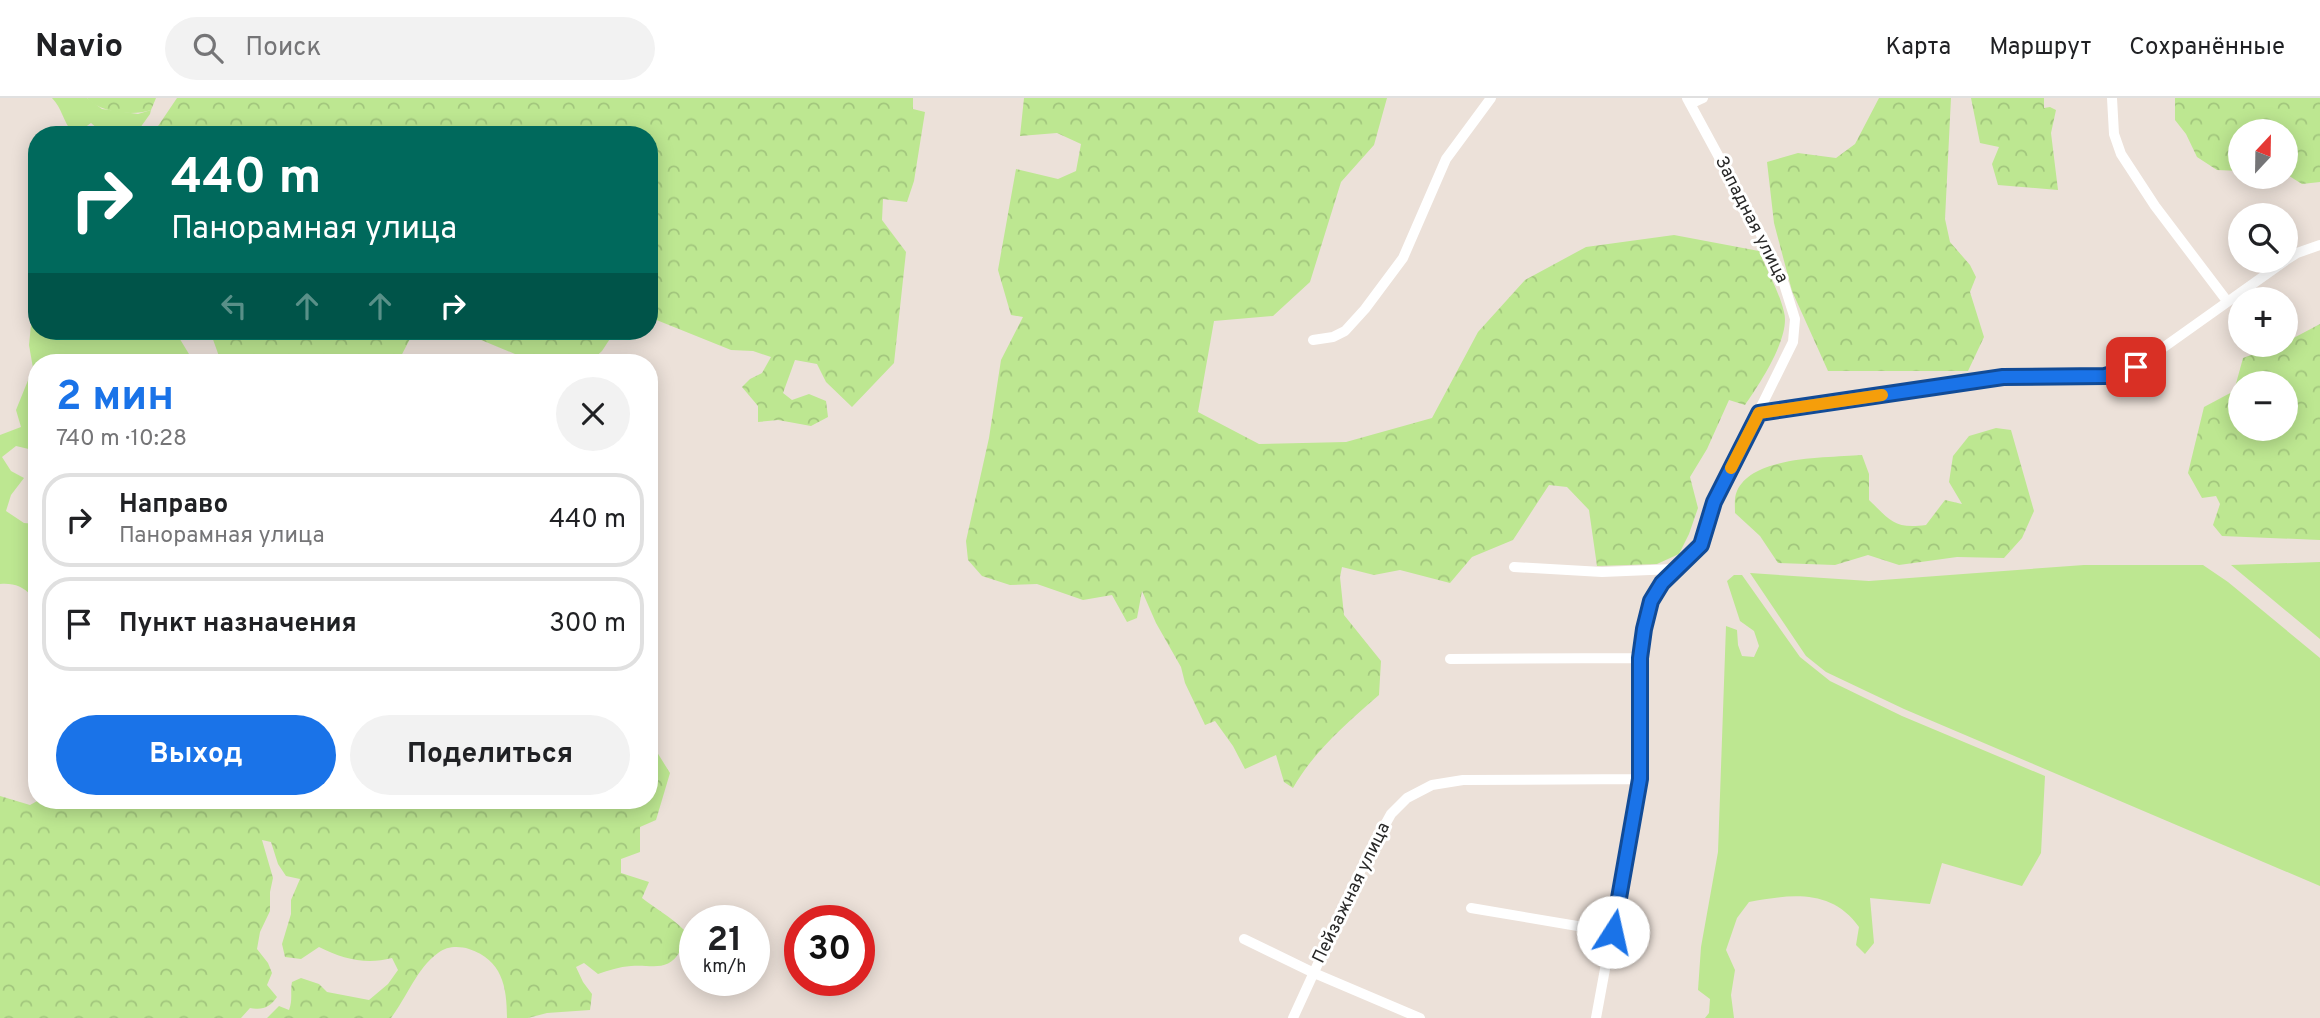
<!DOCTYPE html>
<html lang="ru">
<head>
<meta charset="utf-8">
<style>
  :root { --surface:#fff; --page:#f2f2f2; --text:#202124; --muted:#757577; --line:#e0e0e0; --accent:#1a73e8 }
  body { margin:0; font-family:Overpass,sans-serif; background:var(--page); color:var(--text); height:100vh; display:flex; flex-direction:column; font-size:26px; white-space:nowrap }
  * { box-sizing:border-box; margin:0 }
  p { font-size:23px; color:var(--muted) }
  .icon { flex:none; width:38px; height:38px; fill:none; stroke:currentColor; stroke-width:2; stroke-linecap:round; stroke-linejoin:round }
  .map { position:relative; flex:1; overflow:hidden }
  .drawer { position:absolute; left:28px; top:256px; width:630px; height:455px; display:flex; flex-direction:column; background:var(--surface); border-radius:28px; box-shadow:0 4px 18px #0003 }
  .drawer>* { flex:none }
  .hud { position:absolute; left:28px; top:28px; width:630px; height:214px; border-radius:28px; box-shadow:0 4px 18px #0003; background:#00695c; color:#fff; overflow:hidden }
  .needle { width:46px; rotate:22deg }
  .controls { position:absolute; left:2228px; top:21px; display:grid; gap:14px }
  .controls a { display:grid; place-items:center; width:70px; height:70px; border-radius:50%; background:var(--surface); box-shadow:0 4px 18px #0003; font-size:35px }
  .speed { position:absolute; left:679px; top:807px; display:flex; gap:14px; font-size:35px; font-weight:700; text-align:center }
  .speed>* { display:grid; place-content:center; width:91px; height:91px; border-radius:50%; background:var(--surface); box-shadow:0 4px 18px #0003; line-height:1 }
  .speed small { font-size:18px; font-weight:400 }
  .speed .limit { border:10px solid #d22; background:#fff; color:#111 }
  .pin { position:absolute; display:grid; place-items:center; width:60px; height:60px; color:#fff; margin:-30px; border-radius:14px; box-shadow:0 4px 10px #0006 }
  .me { position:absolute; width:77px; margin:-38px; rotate:10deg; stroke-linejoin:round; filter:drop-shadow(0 0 5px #0008) }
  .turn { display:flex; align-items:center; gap:24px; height:147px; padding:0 28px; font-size:32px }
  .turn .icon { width:91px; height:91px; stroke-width:2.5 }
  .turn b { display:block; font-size:49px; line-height:60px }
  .lanes { display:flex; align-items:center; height:66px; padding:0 28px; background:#0003; justify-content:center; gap:35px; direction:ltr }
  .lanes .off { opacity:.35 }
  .round { display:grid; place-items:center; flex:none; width:74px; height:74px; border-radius:37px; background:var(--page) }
  .summary { display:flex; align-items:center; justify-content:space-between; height:119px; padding:0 28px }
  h1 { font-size:42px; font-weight:700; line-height:52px; color:var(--accent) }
  .primary-button { display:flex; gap:14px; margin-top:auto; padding:14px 28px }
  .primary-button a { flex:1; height:80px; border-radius:42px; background:var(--accent); color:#fff; font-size:28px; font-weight:700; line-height:80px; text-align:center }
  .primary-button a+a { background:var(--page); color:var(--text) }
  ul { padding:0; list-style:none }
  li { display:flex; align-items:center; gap:21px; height:94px; margin:0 14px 10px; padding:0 14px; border:4px solid var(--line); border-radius:28px }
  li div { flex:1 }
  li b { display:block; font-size:26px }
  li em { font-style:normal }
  header { display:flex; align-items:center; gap:42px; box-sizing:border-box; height:98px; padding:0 35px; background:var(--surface); border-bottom:2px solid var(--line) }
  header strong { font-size:33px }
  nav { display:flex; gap:38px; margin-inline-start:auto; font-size:24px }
  .search { width:490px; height:63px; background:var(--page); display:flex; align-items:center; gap:18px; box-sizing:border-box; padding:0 24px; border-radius:38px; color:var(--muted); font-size:26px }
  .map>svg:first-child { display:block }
  .grass { fill:#bde791 }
  .forest { fill:url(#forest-crowns); fill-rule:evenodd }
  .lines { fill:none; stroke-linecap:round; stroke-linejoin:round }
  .minor { stroke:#fff; stroke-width:10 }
  .route-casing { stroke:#114b97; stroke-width:18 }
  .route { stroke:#1a73e8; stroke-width:12 }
  .slow { stroke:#f59e0b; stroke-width:12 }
  .labels { text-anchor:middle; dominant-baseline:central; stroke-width:6; stroke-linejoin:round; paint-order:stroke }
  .street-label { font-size:18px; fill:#282828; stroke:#fff }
</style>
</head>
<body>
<header>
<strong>Navio</strong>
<div class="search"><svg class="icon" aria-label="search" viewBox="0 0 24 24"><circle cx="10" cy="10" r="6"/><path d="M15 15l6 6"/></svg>Поиск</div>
<nav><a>Карта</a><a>Маршрут</a><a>Сохранённые</a></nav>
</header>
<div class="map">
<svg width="2320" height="920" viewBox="0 0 2320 920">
  <defs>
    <pattern id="forest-crowns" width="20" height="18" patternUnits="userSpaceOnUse" patternTransform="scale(1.75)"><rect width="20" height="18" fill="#bde791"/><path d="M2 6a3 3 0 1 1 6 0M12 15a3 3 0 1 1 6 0" fill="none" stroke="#a2c67d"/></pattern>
  </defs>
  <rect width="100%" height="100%" fill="#ece1d9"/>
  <path class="grass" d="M52,0H87L102,11L138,16L151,12L150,16L135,37H96L98,31L91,25L80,33L72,34C63,23 62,10 52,0Z
    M37,211V233H175L192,261L191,264H37V353L16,348L2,359L11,373L24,380L11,397L6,413L24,425L37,426V528L30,508L32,498C22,488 14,485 0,486V337L21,329L16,312L33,270L29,247L32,217Z
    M2320,464V541L2231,467Z
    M2084,467H2203L2228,484L2320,560V788L1904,611L1826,574L1806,558L1750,475L1869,483Z
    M1734,477H1742L1800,559L1830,583L1902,618L2045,678L2041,755L2022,788L1942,765L1930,806L1870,800L1874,845L1865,856L1856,847L1859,829C1832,791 1791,796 1749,804L1737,820L1726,852L1735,872L1731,897L1734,920H1705L1709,915L1710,901L1698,892L1701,849L1718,754L1726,528L1737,532L1738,547L1742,558L1754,559L1759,548L1754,533L1740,523L1727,483Z"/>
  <path class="forest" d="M87,0H156L151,12C133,18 100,15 87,0Z
    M177,0H913V11L925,14L914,83L907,104L883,101L882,122L906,154L894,265L852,309L826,284L817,266L795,262L783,295L792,302L809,296L826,303L828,319L811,328L778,322L758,324V308L742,289L750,281L762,275L771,259L753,253L731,252L649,219V37H152Z
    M1024,0H1387L1374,47L1341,84L1310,184L1273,218L1214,223L1198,314L1259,346L1346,344L1432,320L1478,234L1525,182L1586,149L1674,137L1759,153C1767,173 1779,193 1784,214C1791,239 1759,287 1745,307L1729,302L1707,351L1690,379L1698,410L1689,436L1679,456L1657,466L1597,468L1589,412L1567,389L1549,387L1513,442L1472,459L1450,485L1400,472L1374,477L1342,469L1340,479L1344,517L1381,563L1379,597C1347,625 1314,653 1293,690L1284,684L1276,657L1245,671L1233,648L1215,623L1205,627L1185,585L1181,569L1156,525L1142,493L1137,520L1127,524L1112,497L1083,502L1037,486L1010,487L982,478L968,462L966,443L989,340L1001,262L1023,219L1011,217L998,172L1016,71L1058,81L1076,73L1081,46L1057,35L1020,38Z
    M1879,0H1951L1945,121L1950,144L1970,167L1976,179L1970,194L1984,239L1968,273H1828L1792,193L1774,125L1767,64L1798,55L1836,60L1855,46Z
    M1971,0H2044V10L2050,9L2056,12L2051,35L2058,92L1998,87L1992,66L1999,49L1980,45Z
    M2175,0H2320V84L2302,86L2286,76V33H2240V73L2217,72L2197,59L2186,36L2175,22Z
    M2320,226V442L2222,438L2213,427L2220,406L2216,398L2202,400L2188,375L2204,309L2234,293L2243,260L2279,247H2286V244ZM2240,285H2286V331H2240Z
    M210,233H615L602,253L590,264H512L515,256L474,239L413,235L398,264H221Z
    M1996,330L2011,332L2034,413L2022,440L2004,460L1957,459L1899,467L1868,457L1835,467L1778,465L1760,438L1735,415C1735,408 1734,399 1737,393C1753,357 1828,360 1862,357L1869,376V402C1891,423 1894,431 1926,427L1945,402L1962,406L1949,384L1953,358L1969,338Z
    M649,582C658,600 654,625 650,643L670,675L656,722L640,729V754L621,761V775L649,784L642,800C656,811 671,819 684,832C685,841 684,845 680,853C668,875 651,866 631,868C619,869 609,872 598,876L584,865L576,869L583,884L592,896L590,912L547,915L528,920H507C507,888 502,862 469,851C459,848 447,848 438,855C417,870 407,899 391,920H267L279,908L289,912C293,902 290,894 292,884L301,880L319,886L327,894L369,902L388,886L398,872L392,860C366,867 343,861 319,849L301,861L285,859L282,846L291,816V802L300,781L286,778L278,766L271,744L262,742L273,780L270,794V813L260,834L257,851L268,865L272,875L267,887L277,899C269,910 263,912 250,910L241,920H0V698L30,707L39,702H649Z"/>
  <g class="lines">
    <path class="minor" d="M2112,0L2114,36L2121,56L2155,108L2227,203
      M1690,6L1703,0
      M2286,162L2297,155L2320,147
      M1313,242L1333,239L1345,233L1365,211L1403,160L1446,61L1491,0
      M1759,315L2003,279L2105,278L2136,269L2285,163
      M1514,469L1602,474L1674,471
      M1450,561L1640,560
      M1471,810L1613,834
      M1244,841L1314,875L1420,920
      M1293,920L1365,763L1391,716L1407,700L1432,687L1463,682L1640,681
      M1596,920L1640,681V560L1644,531L1651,503L1674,471L1701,447L1714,404L1793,244L1795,221L1784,186L1764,142L1687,0"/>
  </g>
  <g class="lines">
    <defs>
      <path id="route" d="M1613,834L1640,681V560L1644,531L1651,503L1662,485L1701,447L1714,404L1759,315L2003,279L2105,278L2136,269"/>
    </defs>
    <use href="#route" class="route-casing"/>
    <use href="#route" class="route"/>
    <path class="slow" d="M1731,370L1759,315L1882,297"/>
  </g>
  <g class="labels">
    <g class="street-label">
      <text transform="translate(1751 122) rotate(63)">Западная улица</text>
      <text transform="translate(1352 795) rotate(-64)">Пейзажная улица</text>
    </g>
  </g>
</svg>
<div class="controls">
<a><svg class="needle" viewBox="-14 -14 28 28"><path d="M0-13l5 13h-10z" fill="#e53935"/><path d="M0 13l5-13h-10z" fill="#757577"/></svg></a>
<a><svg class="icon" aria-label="search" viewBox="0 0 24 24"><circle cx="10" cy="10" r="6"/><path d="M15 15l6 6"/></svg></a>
<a>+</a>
<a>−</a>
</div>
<div class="speed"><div>21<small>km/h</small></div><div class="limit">30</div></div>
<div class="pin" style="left:2136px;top:269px;background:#d93025"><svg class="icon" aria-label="arrive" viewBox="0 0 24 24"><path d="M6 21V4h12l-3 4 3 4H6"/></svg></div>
<svg class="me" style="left:1613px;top:834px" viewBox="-20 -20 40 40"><circle r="19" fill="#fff"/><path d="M0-13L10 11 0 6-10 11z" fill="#1a73e8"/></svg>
<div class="hud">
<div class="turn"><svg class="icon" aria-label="right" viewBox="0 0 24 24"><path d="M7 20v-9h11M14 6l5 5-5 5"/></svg><div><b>440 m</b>Панорамная улица</div></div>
<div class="lanes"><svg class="icon off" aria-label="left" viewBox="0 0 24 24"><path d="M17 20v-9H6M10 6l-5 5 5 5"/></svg><svg class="icon off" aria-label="ahead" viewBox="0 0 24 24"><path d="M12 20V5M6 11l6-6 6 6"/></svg><svg class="icon off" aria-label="ahead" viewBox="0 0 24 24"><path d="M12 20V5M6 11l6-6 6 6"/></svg><svg class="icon" aria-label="right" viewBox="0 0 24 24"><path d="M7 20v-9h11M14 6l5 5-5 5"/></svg></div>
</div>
<section class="drawer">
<div class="summary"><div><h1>2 мин</h1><p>740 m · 10:28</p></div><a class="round"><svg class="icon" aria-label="close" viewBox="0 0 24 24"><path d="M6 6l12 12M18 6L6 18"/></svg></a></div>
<ul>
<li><svg class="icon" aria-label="right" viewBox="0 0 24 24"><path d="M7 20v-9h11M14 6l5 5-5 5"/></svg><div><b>Направо</b><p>Панорамная улица</p></div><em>440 m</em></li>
<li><svg class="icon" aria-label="arrive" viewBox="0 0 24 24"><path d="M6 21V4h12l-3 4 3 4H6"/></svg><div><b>Пункт назначения</b></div><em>300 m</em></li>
</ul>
<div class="primary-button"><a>Выход</a><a>Поделиться</a></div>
</section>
</div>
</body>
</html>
